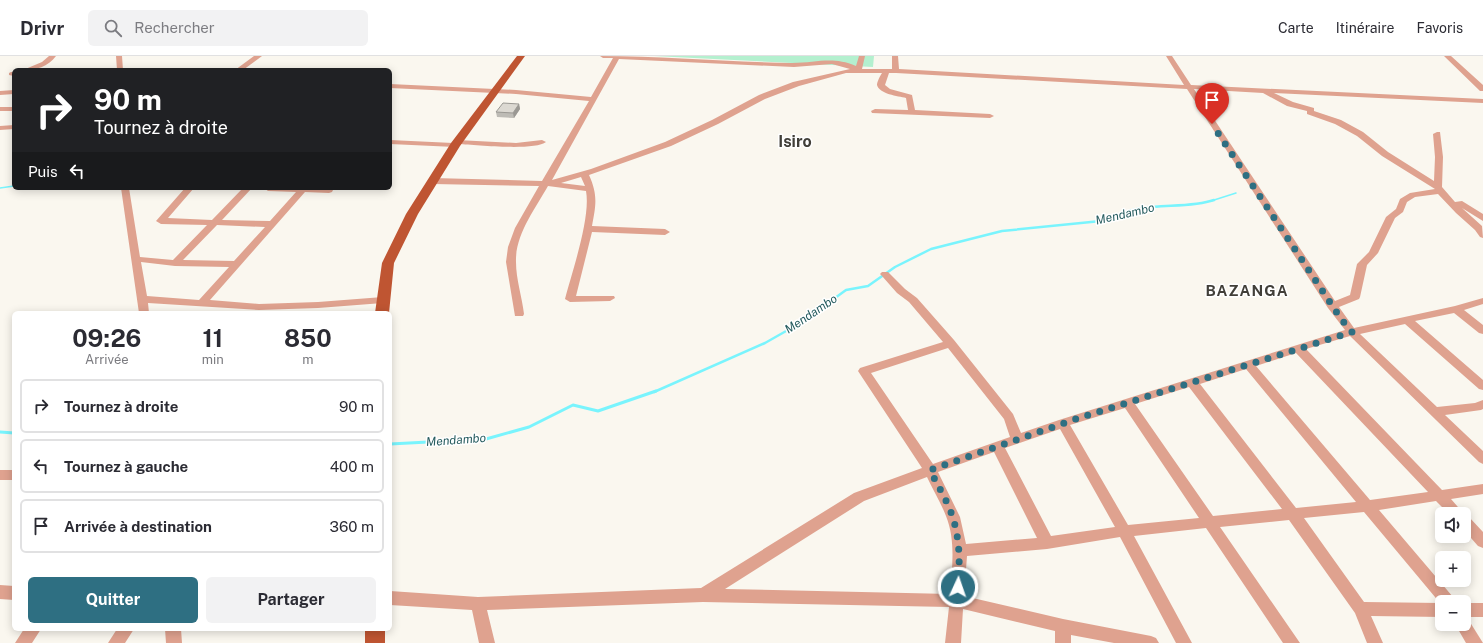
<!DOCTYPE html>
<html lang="fr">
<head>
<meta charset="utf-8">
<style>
  :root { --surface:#fff; --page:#f2f2f3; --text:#2b2b33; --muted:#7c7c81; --line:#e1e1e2; --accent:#2e6f82 }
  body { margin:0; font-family:"Public Sans",sans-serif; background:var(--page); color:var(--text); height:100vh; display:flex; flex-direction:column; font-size:15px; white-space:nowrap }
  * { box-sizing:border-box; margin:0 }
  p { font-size:13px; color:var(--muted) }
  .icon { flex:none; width:22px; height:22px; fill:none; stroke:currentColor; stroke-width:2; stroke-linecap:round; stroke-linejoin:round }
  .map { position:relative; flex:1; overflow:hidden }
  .side { position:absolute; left:12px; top:255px; width:380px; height:320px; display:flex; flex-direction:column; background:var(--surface); border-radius:6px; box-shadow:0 2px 10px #0003 }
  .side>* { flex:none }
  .guide { position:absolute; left:12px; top:12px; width:380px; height:122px; border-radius:6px; box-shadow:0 2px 10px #0003; background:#202124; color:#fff; overflow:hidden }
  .fabs { position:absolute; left:1435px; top:451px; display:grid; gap:8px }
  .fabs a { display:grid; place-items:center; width:36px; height:36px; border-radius:6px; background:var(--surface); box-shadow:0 2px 10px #0003; font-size:20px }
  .pin { position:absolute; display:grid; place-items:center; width:34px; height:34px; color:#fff; margin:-41px -17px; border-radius:50% 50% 50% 0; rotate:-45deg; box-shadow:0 0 4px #0007 }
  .pin .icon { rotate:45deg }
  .me { position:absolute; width:44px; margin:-22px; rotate:3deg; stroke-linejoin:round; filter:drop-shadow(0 0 3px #0008) }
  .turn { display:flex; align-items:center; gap:14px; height:84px; padding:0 16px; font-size:18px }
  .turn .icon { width:52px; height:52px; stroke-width:2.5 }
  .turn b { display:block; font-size:28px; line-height:34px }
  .then { display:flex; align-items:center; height:38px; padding:0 16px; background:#0003; gap:8px; font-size:15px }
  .eta { display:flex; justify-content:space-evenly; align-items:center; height:68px; text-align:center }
  .eta b { font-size:24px; font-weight:700; line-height:28px }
  .primary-button { display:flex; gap:8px; margin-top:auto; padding:8px 16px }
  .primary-button a { flex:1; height:46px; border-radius:6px; background:var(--accent); color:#fff; font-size:16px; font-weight:700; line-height:46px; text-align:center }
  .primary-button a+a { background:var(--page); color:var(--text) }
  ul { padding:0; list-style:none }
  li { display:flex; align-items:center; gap:12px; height:54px; margin:0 8px 6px; padding:0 8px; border:2px solid var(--line); border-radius:6px }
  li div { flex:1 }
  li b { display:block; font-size:15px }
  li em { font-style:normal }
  header { display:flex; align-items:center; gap:24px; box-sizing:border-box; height:56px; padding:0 20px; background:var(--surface); border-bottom:1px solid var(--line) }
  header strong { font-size:19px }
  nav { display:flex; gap:22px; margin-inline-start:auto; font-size:14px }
  .search { width:280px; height:36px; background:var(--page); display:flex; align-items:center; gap:10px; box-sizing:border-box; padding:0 14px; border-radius:6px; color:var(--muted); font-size:15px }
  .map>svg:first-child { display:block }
  .green { fill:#b4f0cf }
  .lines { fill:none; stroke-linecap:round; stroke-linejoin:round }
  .stream-far2 { stroke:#79f4fd; stroke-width:1.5 }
  .stream-far1 { stroke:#79f4fd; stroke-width:2.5 }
  .stream { stroke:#79f4fd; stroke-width:3 }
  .minor { fill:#dfa28f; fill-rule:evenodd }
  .major { fill:#bf5532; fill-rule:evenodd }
  .wall { fill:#bdbbb5 }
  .shaded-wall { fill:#9a9893 }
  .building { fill:#dcd9d2; stroke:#9a9893 }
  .route { stroke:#2e6f82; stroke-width:7; stroke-dasharray:0 12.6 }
  .labels { text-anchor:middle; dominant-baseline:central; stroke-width:3; stroke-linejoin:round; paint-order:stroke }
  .water-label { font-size:12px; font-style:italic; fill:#255b5e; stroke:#fff }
  .district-label { font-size:15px; font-weight:bold; letter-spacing:1px; fill:#413f39; stroke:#fff }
  .far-town-label { font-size:16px; font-weight:bold; fill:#413f39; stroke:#fff }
</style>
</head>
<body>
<header>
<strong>Drivr</strong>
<div class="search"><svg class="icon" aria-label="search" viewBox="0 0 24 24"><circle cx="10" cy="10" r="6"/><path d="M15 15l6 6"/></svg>Rechercher</div>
<nav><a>Carte</a><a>Itinéraire</a><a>Favoris</a></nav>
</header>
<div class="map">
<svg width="1483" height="587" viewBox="0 0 1483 587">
  <rect width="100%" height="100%" fill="#faf7ef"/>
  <path class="green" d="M654,0H874L873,11Z"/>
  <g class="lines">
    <path class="stream-far2" d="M0,132L14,130
      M1211,145L1236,137"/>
    <path class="stream-far1" d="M654,336L765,287L802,266L846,234L868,230L895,211L931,193L1002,175L1111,164C1140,143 1182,155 1214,144"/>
    <path class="stream" d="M0,376L14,377
      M390,388L486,383L529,371L573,349L598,355L656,335"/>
    <path class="minor" d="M49,0H56C48,11 36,14 23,14L42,6Z
      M116,0H122L123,14H117Z
      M254,0H262L243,14H235Z
      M600,0C664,0 728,6 792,7C817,7 832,0 856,10L859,0H865L862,13H892V0H898L899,13L1184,29L1166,0H1172L1191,29L1483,43V47L1274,37L1293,46L1314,52V55L1341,64L1363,76L1388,96L1434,125L1435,101L1433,78L1437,76H1440L1443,101L1442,131L1455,146L1462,145L1483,158V165L1462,152L1482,170L1483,182L1480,181L1475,174L1456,157L1438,138L1415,141L1407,146L1403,156L1395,162L1378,197L1367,209L1360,241L1359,243L1339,251L1354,272L1455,250L1483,242V248L1464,254L1483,269V278L1479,277L1454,257L1415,265L1483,324V334L1479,333L1405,268L1360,278L1437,351L1475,347L1483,344V353L1481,354L1445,359L1483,395V408L1479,406L1350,280L1306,293L1442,434L1483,428V438L1451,443L1464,458H1449L1436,445L1379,454L1453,541L1455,546H1442V561L1371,560L1383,587H1367L1355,557L1289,464L1220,471L1300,587H1283L1206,472L1134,480L1192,587H1176L1120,481L1047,493L967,500L964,540L1063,563L1151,580L1156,582L1159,587H1114L1071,579V587H1055V575L963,553L961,587H945L949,551L703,546L487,554L495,587H479L472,554L390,549V535L478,541L701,532L854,437L922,412L858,315L860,312L943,286L909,246L897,237L882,220L880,218L882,216H888L905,233L917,242L954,284L1013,358L1021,377L1059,364L1345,274L1328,252L1187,33L896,17H889L885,29L890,33L912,39L915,54L990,58L994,60L990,62L872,57L871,55L875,53L908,54L906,42C898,40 879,38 877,29C877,26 880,20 882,17H846L799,30L765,43L718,68L671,90L589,119C598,139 596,149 592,170L665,173L670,176L665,179L592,176L576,240H614L615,242L610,245L570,246L565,243C572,216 591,161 586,135L548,130C535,153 515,179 516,206C516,223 522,241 524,258L523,260H515L506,206L508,191L515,172L539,130L433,128L429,125L433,122L542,125L589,45L516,38L390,32V28L516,34L591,41L613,2H603ZM619,3L794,11L832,8L850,13L793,26L759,39L712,64L665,86L591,113L552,124ZM1194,33L1263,37L1287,50L1307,55V58L1335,68L1357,80L1382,100L1435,133L1410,137L1400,143L1396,153L1386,161L1369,196L1357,208L1350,239L1335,245ZM581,121L585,130L561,127ZM948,292L1004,363L1010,381L933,408L871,317ZM1296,297L1428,436L1370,444L1256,310ZM1246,313L1356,446L1296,452L1200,328ZM1189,331L1282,453L1213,460L1135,348ZM1125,352L1199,462L1128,469L1070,369ZM1060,373L1115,471L1051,480L1005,392ZM994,396L1037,482L966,488L960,461L938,416ZM927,421C933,434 941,447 946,460C956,485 952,512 950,538L725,533L864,445ZM1364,456L1440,547L1364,546L1304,462Z
      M1444,0H1451L1483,29V35H1480Z
      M11,16H14V20L9,19V17Z
      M14,34V38L0,39V35Z
      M0,51H14V55H0Z
      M14,69V73L0,74V70Z
      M390,84L453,87L454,84H457L516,87L542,84L546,86C535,95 475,89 459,88L458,91H455L390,88Z
      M121,132H129L140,201L173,204L207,169L161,168L156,165L185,132H194L168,162L212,164L243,132H252L222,164L270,165L296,136L268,135L264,132H334L332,136L329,137L305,136L210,244L259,248L318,246L383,241L388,244L383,247L318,252L259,254L148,247L149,257H139ZM217,169L265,171L234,205L183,204ZM141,206L175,210L229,211L199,244L147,240Z
      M0,414H14V424H0Z
      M1464,459L1469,461L1483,476V492L1478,490L1464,474Z
      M0,529L14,530V544L0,543Z
      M1464,547H1483V561H1464Z
      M1464,561L1468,563L1483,587H1466L1455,568H1464Z
      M24,573H41L32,587H15Z
      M117,573H134L125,587H108Z
      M165,573H181L182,587H166Z"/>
    <path class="major" d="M517,0H525L460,90L418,158L394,207L389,257H375L382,207L406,158L451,87Z
      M365,573H385V587H365Z"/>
  </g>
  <path class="wall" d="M519,48L520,53L514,62L497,61L496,56Z"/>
  <path class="shaded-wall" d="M519,48L520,53L514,62L513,57Z"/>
  <path class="building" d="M503,47L519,48L513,57L496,56Z"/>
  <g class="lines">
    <path class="route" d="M958,531C960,507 960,485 953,462C948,446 938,430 930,414L1076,363L1352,276L1341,263L1212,68"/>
  </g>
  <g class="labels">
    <g class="water-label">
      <text transform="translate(1125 158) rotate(-13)">Mendambo</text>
      <text transform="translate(811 258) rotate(-34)">Mendambo</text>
      <text transform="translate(456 384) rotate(-4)">Mendambo</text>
    </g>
    <g class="district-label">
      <text x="1247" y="234">BAZANGA</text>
    </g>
    <g class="far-town-label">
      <text x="795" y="85">Isiro</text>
    </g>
  </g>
</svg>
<div class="fabs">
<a><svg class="icon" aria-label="sound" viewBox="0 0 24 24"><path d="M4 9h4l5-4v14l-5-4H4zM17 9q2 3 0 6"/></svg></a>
<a>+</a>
<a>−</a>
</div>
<div class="pin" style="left:1212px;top:68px;background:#d93025"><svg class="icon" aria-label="arrive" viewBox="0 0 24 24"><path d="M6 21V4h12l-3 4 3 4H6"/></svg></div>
<svg class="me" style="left:958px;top:531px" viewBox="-20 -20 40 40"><circle r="17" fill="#2e6f82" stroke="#fff" stroke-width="3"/><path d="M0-11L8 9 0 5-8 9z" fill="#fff"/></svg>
<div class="guide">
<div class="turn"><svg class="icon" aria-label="right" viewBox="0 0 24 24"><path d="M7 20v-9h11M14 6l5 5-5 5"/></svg><div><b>90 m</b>Tournez à droite</div></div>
<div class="then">Puis<svg class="icon" aria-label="left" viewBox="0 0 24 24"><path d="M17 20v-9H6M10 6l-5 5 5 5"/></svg></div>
</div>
<section class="side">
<div class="eta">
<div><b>09:26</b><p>Arrivée</p></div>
<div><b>11</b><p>min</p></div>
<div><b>850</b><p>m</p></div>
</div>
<ul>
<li><svg class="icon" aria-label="right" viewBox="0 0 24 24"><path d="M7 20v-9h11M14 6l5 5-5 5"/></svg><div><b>Tournez à droite</b></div><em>90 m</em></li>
<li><svg class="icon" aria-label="left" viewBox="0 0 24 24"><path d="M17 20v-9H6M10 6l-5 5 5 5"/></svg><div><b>Tournez à gauche</b></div><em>400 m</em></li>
<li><svg class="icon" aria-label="arrive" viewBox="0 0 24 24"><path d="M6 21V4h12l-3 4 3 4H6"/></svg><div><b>Arrivée à destination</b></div><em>360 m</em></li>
</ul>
<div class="primary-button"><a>Quitter</a><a>Partager</a></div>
</section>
</div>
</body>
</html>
